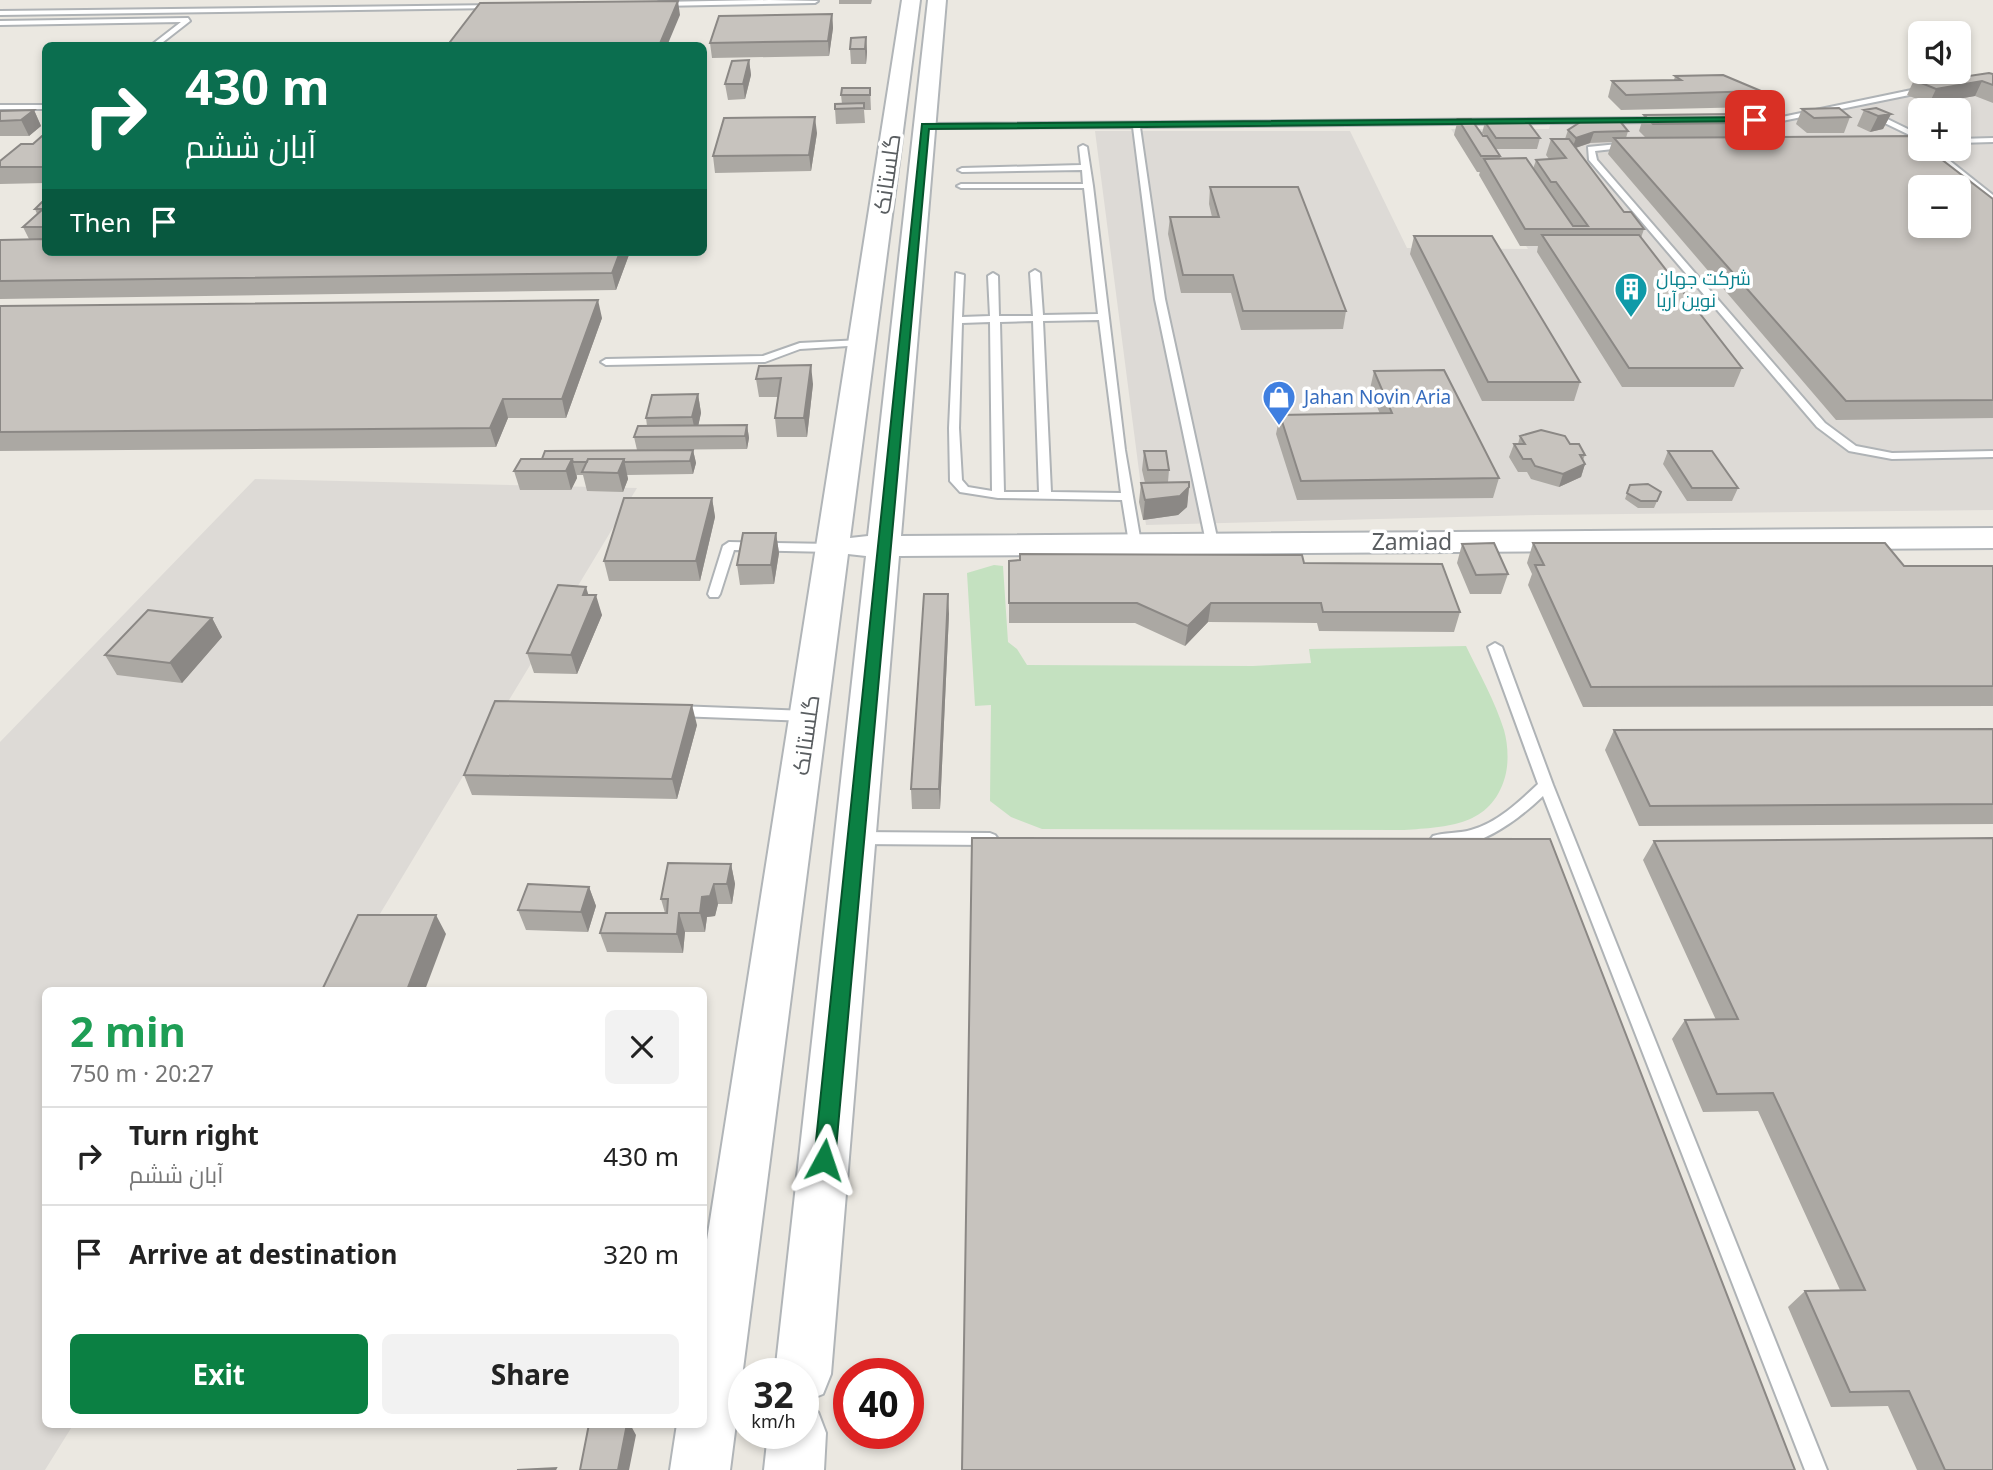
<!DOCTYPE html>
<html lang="en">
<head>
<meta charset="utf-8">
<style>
  :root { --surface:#fff; --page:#f2f2f2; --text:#222; --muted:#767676; --line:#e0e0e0; --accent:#0b8043 }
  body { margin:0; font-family:"Noto Sans",Cairo,sans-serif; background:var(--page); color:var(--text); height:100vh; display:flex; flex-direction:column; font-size:26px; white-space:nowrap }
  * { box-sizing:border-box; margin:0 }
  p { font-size:23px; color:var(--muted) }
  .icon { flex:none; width:38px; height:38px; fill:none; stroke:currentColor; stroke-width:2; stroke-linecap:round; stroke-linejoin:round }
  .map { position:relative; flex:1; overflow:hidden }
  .side { position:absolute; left:42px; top:987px; width:665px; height:441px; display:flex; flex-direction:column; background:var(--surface); border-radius:10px; box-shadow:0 4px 10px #0003 }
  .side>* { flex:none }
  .guide { position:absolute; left:42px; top:42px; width:665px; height:214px; border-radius:10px; box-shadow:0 4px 10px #0003; background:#0b6e4f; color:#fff; overflow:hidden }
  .buttons { position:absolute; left:1908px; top:21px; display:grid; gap:14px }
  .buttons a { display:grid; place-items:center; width:63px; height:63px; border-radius:10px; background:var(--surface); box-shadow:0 4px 10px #0003; font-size:35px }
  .speed { position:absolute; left:728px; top:1358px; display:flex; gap:14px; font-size:35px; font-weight:700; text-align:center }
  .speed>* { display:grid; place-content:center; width:91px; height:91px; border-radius:50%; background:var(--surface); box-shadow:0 4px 10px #0003; line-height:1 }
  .speed small { font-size:18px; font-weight:400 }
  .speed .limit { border:10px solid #d22; background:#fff; color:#111 }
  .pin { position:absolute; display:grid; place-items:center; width:60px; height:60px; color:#fff; margin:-30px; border-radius:14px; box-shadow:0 4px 10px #0006 }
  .me { position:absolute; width:77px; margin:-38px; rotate:5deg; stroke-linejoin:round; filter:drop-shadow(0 0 5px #0008) }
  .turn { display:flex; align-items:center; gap:24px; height:147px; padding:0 28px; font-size:32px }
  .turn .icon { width:91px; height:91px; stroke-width:2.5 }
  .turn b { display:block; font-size:49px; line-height:60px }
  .then { display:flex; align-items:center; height:66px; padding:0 28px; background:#0003; gap:14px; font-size:26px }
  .round { display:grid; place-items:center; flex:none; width:74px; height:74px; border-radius:10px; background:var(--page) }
  .head { display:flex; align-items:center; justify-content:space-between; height:119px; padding:0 28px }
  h1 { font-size:42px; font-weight:700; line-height:52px; color:#1e9e55 }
  .cta { display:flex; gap:14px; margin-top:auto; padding:14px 28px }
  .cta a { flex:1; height:80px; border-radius:10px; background:var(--accent); color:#fff; font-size:28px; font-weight:700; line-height:80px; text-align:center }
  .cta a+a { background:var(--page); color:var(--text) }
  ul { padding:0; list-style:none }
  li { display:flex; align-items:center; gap:21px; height:98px; padding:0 28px; border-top:2px solid var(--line) }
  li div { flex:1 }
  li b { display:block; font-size:26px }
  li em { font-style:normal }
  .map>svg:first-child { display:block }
  .industrial { fill:#dddad6; fill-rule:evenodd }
  .green { fill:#c4e1c0 }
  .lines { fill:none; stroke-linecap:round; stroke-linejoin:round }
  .lane-casing { stroke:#afb3b6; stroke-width:4 }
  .secondary-casing { stroke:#b1b5b8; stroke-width:4 }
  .lane { fill:#fff; fill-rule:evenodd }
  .secondary { fill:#fff; fill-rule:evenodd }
  .wall { fill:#aba8a3 }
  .shaded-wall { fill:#8b8885 }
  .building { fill:#c7c3be; stroke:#8b8885; stroke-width:2; fill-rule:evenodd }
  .route { fill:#0b8043; stroke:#07532c; stroke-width:2 }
  .labels { text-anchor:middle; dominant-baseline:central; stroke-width:7; stroke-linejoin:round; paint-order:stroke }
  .far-culture-label { font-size:19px; fill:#0d838f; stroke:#fff; text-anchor:start }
  .far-shop-label { font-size:19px; fill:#366cbe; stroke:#fff; text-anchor:start }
  .street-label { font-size:23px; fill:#5a5e61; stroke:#fff }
</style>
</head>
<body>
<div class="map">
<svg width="1993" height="1470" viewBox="0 0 1993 1470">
  <rect width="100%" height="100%" fill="#ebe8e1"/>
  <path class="industrial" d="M1972,84L1993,92V510L1538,515L1146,525L1095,131H1350L1407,248L1528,249L1451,129H1549L1550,125L1778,122ZM1920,110H1958V149H1920ZM1920,187H1958V226H1920Z
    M255,479L637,488L334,990H46V1424L73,1425L45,1470H0V742Z"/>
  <path class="green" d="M994,565L1003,566L1008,642L1017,649L1027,665L1253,666L1311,663L1309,649L1466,646C1479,673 1495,701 1504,730C1508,744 1509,763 1505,777C1491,826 1448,827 1404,830L1042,829L1011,817L990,801L991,705L975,706L967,573Z"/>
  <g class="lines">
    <defs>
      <path id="lane" d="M769,0L818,1L815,3L659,6L656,4L659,2Z
        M498,5L496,8L0,15V11Z
        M188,18L190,21L158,46H150L181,22L0,25V21Z
        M1926,87L1929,91L1782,121L1722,122L1718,120L1722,118L1782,117Z
        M0,105H46V109H0Z
        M1871,111L1920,135V140L1868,115L1867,113Z
        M1660,118H1663V122L1140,127L1165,299L1218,542L1212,546L1206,542L1155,299L1133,127L925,128L921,126L925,124Z
        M1993,138V142L1958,143V139Z
        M1628,143H1631V147L1595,151L1597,160L1825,423L1856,446L1892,453L1993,451V457L1892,459L1849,451L1817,427L1589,160L1588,147Z
        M1083,145L1087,147L1093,186L1125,450L1141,543L1135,547L1129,543L1122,500L998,498L960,492L950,481L949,428L956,273L964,275L962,317L990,316L988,276L993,273L998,276L999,316H1033L1030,273L1035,270L1040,273L1043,315L1098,314L1084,188H961L957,186L961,184H1083L1082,170L962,172L958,170L962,168L1081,165L1079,147ZM1099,320L1121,493L1051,492L1043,321ZM1033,321L1039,492H1004L1000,322ZM990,322L992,491L968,487L962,480L959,428L962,323Z
        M1926,149H1935L1993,195V202Z
        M861,340L864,341V345L800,349L765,362L606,365L601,362L606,359L763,356L800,343Z
        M729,542L832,544L838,548L832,552L734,550L720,594L718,597H710L708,594L723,546Z
        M1495,643L1502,647L1553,785L1827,1470H1805L1543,796C1517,821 1471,856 1433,844L1430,840L1433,836C1445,832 1458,834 1471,830C1497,823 1519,802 1538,784L1488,647Z
        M677,706L807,711L814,716L807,721L677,716L670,711Z
        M857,832L990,833L995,835L998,839L995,843L990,845L857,844L852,842L849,838L852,834Z"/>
      <path id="secondary" d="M902,0H920L850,538L868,536L928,0H946L901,536L1993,528V548L899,556L831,1374L823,1394L803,1402V1374H775L866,556L848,554L730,1470H670L677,1424H704V1259Z
        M803,1406L818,1412L826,1433L824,1470H764L768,1433H803Z"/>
    </defs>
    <use href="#lane" class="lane-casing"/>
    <use href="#secondary" class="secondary-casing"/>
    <use href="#lane" class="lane"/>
    <use href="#secondary" class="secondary"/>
  </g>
  <path class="wall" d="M839,0H872L871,4H839Z
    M832,14L833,28L829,56L712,58L710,43Z
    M866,37L867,52L866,64H851L850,49Z
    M749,60L751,75L745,99L728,100L725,84Z
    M1993,74V103L1975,96L1929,104L1907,95L1914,80Z
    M1675,76L1761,91L1755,107L1621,110L1608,97L1612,81L1674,80Z
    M870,88L871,110H864L865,123L836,124L835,109L842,104L841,95Z
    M1802,109L1850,117L1844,133H1807L1796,124Z
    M34,110L41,126L29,136H0V111Z
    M1864,110L1891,114L1883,129L1870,132L1857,126Z
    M1644,115L1746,123L1740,137L1993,199V418L1836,420L1608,154L1612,142L1590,143L1576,148L1624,212L1644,229L1641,238L1742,368L1734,387H1622L1537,252L1538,246H1520L1479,175L1480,172H1477L1454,135L1458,119L1483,136H1485L1482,133L1485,122L1540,138L1537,149H1496L1500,156V159L1533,169L1536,160L1549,159L1546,155L1551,139H1565L1568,130L1628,131L1626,138H1646L1639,131Z
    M817,133L811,171L715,173L713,156Z
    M46,136V183L0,184V161Z
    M1210,187L1346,311L1343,329L1241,330L1231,293H1181L1168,234L1170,217H1212L1209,204Z
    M46,202V252H630L616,290L0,299V240L29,239L23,227L37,214L35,209Z
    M1414,236L1580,382L1574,401H1482L1410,254Z
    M0,306L602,318L566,418H508L496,447L0,451Z
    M759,366L813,384L807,437H777L775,418L778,397H759L756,379Z
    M1374,371L1499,478L1493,498L1297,500L1276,434L1280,415L1380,414L1370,389Z
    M698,394L701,413L698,426L747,425L749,438L747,449L637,450L634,437L647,426L646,418Z
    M1520,436L1570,444L1585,455L1583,460L1585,464L1581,477L1559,487L1531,479L1527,472H1518L1509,457L1514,444H1518Z
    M693,450L696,463L693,474L627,475L628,479L623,492L587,491L583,475H577V478L571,490H520L514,471L542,459Z
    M1144,451L1169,470L1168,482L1189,487L1187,507L1178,515L1143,520L1139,502L1141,483H1145L1142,470Z
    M1668,451L1738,488L1732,501H1687L1663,464Z
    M1630,485L1661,492L1654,508H1638L1625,499Z
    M712,498L715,517L700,581H609L604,561Z
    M776,533L779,553L774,584L740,585L737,565Z
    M1533,543L1904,566H1993V706L1583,707L1528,585L1532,574L1527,563Z
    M1462,544L1508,574L1501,594H1470L1457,563Z
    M1009,561L1304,563L1460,612L1454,632L1319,631L1317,623L1208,622L1185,646L1135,623H1009Z
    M589,595L602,615L577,674L534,673L527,653Z
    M949,614L940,809H912L911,789Z
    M212,618L222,637L182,683L117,675L105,655Z
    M697,725L677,799L472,795L464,775Z
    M1993,729V824L1639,826L1605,750L1614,730Z
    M1654,841L1993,1470H1917L1888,1406L1831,1407L1788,1307L1805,1291L1840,1290L1758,1111L1703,1112L1672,1039L1685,1020H1716L1643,860Z
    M731,864L735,884L732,904H718L715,916L707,917L705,932H685L683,953L607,952L600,933L665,913L661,899Z
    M589,887L596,906L588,932L526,930L518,910Z"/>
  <path class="shaded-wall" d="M678,1L680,15L667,46H659Z
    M832,14L833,28L829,56L828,41Z
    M866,37L867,52L866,64L865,49Z
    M749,60L751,75L745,99L743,84Z
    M1982,81L1975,96L1929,104L1936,89Z
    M34,110L41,126L29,136L21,120Z
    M1891,114L1883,129L1870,132L1878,116Z
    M815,117L817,133L811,171L809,155Z
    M1594,132L1590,143L1572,149L1576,138Z
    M620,252H630L616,290L612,273Z
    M598,300L602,318L566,418L562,399Z
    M811,365L813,384L807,437L804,418Z
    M698,394L701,413L696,436L692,417Z
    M503,399L508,418L496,447L490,428Z
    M747,425L749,438L747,449L745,436Z
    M693,450L696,463L693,474L690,461Z
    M572,459L577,478L571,490L566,471Z
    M624,459L628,479L623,492L618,473Z
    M1585,464L1581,477L1559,487L1563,474Z
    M1189,487L1187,507L1178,515L1143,520L1145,500Z
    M712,498L715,517L700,581L696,561Z
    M776,533L779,553L774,584L771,565Z
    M586,587L592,606L596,595L602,615L577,674L571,655L583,595Z
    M948,594L949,614L940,809L939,789Z
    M1211,603L1208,622L1185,646L1188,626Z
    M212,618L222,637L182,683L170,663Z
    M692,705L697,725L677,799L672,779Z
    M731,864L735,884L732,904L727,884Z
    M714,884L718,904L715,916L707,917L705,932L700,913L702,897Z
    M589,887L596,906L588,932L581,912Z
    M679,913L685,932L683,953L677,934Z
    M436,915L446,934L425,990H407Z
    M627,1424H630L636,1435L629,1470H618Z"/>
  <path class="building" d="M678,1L659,46H447L480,3Z
    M832,14L828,41L710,43L719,16Z
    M866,37L865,49H850L851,38Z
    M749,60L743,84H725L732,61Z
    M1958,72L1969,76L1989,73L1993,74V85L1982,81L1936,89L1914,80Z
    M1723,75L1761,91L1626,95L1612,81L1681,80L1675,76Z
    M842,88H870V95H841Z
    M864,103V108L835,109V104Z
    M1839,108L1850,117L1814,118L1802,109Z
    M1876,108L1891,114L1878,116L1864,110Z
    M34,110L21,120L0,121V111Z
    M1735,114L1746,123L1653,124L1644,115Z
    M815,117L809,155L713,156L724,118Z
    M1458,119H1471L1483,136H1487L1500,156H1481Z
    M1514,120L1528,122L1540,138H1496L1485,122Z
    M1619,120L1628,131L1594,132L1576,138L1568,130L1582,121Z
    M42,136H46V167H0V161L21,144H33Z
    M1912,136L1920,142V149H1928L1993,199V400L1846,401L1614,138ZM1920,187H1958V226H1920Z
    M1551,139H1569L1624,212H1631L1644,229H1525L1484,159L1526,158L1573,226H1588L1556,182H1551L1536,160L1566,158Z
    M1210,187H1298L1346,311H1243L1233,275H1183L1170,217H1219Z
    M42,202H46V227H23L43,209H35Z
    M1542,235H1639L1742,368H1629Z
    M1414,236H1492L1580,382H1488Z
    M46,239V252H620L612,273L0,281V240Z
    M598,300L562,399H503L490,428L0,432V306Z
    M811,365L804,418H775L781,378L756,379L759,366Z
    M1444,370L1499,478L1301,481L1280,415L1392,413L1374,371Z
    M698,394L692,417L646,418L652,395Z
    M747,425L745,436L634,437L638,426Z
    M1541,430L1565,436L1570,444H1579L1585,455H1580L1585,464L1563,474L1535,466L1531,459H1523L1514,444H1525L1520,436Z
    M693,450L690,461L624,462V459H588L587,462H573L572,459H542L545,451Z
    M1144,451H1166L1169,470H1148Z
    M1668,451H1712L1738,488H1692Z
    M521,459H572L566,471H514Z
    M588,459H624L618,473L582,472Z
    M1189,482V487L1180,496L1145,500L1141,483Z
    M1648,484L1661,492L1657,501H1641L1627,493L1630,485Z
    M624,498H712L696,561H604Z
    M743,533H776L771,565H737Z
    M1494,543L1508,574L1476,575L1462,544Z
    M1533,543H1885L1904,566H1993V686L1591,687L1535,565H1544Z
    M1020,554L1302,555L1304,563L1442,564L1460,612H1323L1321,603H1211L1188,626L1137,603H1009V561L1020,560Z
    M558,585L586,587L583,595H596L571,655L527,653Z
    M924,594H948L939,789H911Z
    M148,610L212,618L170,663L105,655Z
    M495,701L692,705L672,779L464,775Z
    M1993,729V804L1650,806L1614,730Z
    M972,838L1550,839L1795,1470H962Z
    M1993,838V1470H1945L1909,1391L1850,1392L1805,1291L1865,1290L1773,1093L1717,1094L1685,1020L1738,1019L1654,841Z
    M668,863L731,864L727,884H714L710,896L702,897L700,913H679L677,934L600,933L606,913H667L668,899H661Z
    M528,884L589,887L581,912L518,910Z
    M358,915H436L407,990H322Z
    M589,1424H627L618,1470H580Z
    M556,1468L555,1470H517Z"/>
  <path class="route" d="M1755,117L1758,121L929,129L835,1160L831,1166L824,1169L817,1166L814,1160L922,124Z"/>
  <defs>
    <symbol id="building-pin" viewBox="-11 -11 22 30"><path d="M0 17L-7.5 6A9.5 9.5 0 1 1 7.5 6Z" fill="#0f9aa8" stroke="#fff"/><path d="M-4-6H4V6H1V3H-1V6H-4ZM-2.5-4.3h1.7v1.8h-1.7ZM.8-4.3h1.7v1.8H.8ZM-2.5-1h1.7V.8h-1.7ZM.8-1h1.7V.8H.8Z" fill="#fff"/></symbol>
    <symbol id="shop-pin" viewBox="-11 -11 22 30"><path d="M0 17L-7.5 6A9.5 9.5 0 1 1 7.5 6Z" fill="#3f7fe0" stroke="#fff"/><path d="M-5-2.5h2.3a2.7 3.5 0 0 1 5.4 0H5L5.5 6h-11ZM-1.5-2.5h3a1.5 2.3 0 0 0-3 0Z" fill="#fff"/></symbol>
  </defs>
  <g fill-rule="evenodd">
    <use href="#building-pin" x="1612" y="270" width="38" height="52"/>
    <use href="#shop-pin" x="1260" y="378" width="38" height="52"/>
  </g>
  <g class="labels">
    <g class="far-culture-label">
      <text x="1656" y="278">شرکت جهان<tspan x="1656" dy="22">نوین آریا</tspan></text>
    </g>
    <g class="far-shop-label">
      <text x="1304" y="397">Jahan Novin Aria</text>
    </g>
    <g class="street-label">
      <text transform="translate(886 174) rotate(-82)">گلستانک</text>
      <text x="1412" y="541">Zamiad</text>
      <text transform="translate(805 735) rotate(-82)">گلستانک</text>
    </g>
  </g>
</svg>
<div class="buttons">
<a><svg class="icon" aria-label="sound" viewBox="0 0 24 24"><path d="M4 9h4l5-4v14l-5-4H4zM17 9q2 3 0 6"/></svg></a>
<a>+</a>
<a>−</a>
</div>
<div class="speed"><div>32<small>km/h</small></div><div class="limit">40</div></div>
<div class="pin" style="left:1755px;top:120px;background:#d93025"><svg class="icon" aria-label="arrive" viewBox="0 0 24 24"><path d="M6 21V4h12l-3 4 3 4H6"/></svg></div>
<svg class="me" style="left:824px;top:1160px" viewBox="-20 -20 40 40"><path d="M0-17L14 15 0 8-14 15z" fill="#0b8043" stroke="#fff" stroke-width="4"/></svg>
<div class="guide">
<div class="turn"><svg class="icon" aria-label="right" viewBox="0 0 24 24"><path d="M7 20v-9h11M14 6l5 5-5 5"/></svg><div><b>430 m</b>آبان ششم</div></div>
<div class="then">Then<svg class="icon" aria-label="arrive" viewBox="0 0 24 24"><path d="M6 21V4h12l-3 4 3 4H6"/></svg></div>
</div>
<section class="side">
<div class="head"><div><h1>2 min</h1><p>750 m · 20:27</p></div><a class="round"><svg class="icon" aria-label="close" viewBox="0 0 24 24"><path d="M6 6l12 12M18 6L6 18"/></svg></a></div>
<ul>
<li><svg class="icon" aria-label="right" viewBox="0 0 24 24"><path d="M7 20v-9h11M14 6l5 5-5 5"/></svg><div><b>Turn right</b><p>آبان ششم</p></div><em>430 m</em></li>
<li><svg class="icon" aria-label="arrive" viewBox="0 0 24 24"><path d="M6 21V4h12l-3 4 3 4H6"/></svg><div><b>Arrive at destination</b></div><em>320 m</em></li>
</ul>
<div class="cta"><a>Exit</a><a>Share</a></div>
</section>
</div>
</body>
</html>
